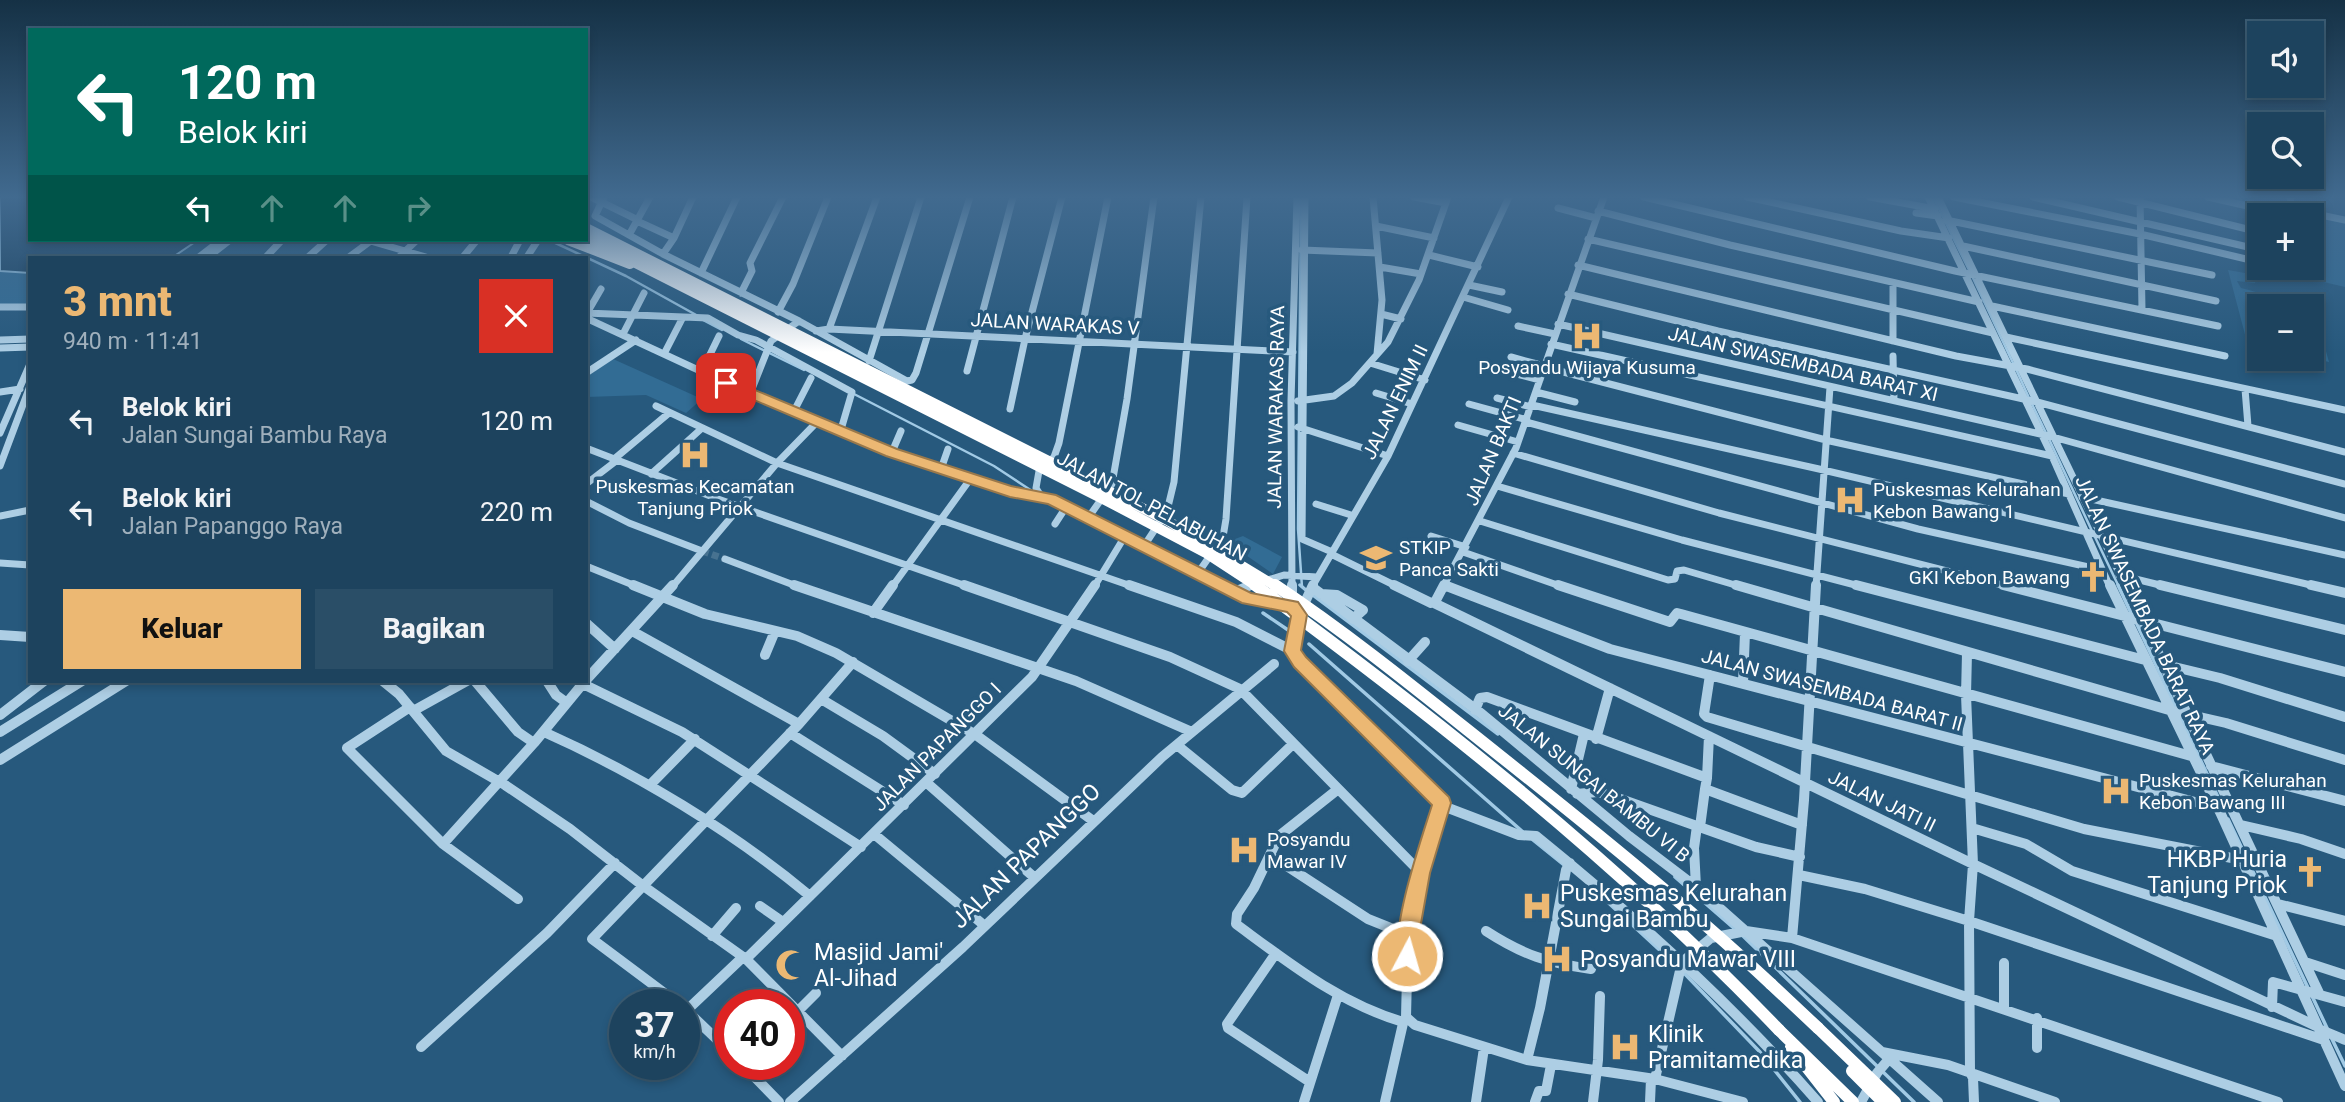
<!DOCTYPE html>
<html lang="id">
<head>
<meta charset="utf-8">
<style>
  :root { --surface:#1d435e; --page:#2a4e67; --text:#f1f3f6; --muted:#a0b0bc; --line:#3b5c73; --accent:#ecb873 }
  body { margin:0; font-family:Roboto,sans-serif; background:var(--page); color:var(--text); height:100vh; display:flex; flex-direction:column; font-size:26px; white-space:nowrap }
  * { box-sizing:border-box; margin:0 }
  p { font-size:23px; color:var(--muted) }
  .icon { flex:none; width:38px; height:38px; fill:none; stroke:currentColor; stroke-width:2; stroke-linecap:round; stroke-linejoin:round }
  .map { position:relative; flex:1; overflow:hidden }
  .details { position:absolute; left:28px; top:256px; width:560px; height:427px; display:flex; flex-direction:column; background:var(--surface); border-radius:0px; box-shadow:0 4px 10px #0003,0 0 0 2px var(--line) }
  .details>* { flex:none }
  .hud { position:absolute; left:28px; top:28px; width:560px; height:214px; border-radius:0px; box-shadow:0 4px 10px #0003,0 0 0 2px var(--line); background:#00695c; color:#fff; overflow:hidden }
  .fabs { position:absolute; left:2247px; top:21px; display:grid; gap:14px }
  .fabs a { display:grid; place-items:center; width:77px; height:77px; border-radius:0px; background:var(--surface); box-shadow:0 4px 10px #0003,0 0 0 2px var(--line); font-size:35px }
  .speed { position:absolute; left:609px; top:989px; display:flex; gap:14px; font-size:35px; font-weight:700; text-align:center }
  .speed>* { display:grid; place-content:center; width:91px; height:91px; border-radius:50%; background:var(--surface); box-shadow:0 4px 10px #0003,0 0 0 2px var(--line); line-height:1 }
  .speed small { font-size:18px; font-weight:400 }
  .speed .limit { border:10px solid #d22; background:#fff; color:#111 }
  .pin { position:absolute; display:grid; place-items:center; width:60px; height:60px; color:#fff; margin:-30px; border-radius:14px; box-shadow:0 4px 10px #0006 }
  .me { position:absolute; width:77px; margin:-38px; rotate:6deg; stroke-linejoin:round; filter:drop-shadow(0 0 5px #0008) }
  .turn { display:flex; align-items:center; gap:24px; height:147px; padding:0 35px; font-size:32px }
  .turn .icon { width:91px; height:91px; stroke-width:2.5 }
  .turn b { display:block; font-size:49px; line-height:60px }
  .lanes { display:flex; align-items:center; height:66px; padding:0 35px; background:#0003; justify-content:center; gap:35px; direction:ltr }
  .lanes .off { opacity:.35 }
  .round { display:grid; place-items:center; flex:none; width:74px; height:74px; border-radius:0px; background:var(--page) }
  .headline { display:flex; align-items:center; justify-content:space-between; height:119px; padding:0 35px }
  h1 { font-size:42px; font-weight:800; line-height:52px; color:var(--accent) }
  .action { display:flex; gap:14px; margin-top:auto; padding:14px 35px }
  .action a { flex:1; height:80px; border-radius:0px; background:var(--accent); color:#111; font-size:28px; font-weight:800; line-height:80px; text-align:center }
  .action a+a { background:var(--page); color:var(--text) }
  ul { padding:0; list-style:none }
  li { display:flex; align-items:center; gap:21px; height:91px; padding:0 35px }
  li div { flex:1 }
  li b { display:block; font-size:26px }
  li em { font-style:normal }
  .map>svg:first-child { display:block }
  .green { fill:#326c94 }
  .water { fill:#1b415e; stroke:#a1cae5; stroke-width:2 }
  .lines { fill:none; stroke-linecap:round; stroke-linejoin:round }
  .stream-far1 { stroke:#a1cae5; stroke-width:2.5 }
  .stream { stroke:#a1cae5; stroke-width:3.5 }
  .minor-tunnel { stroke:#477290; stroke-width:7; stroke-dasharray:7 3.5; stroke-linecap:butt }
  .minor-far1 { stroke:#adcee4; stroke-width:7 }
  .minor { stroke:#adcee4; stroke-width:10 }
  .highway-far1 { stroke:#fff; stroke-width:10 }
  .highway { stroke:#fff; stroke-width:12 }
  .highway-bridge-far1 { stroke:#fff; stroke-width:10 }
  .highway-bridge { stroke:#fff; stroke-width:12 }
  .route { fill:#ecb873; stroke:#99784b; stroke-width:2 }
  .labels { text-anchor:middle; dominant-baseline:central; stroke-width:7; stroke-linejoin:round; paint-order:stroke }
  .street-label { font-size:19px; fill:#fff; stroke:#27597d }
  .poi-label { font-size:19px; fill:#fff; stroke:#27597d; text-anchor:start }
  .near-street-label { font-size:23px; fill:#fff; stroke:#27597d }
  .near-poi-label { font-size:23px; fill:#fff; stroke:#27597d; text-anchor:start }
</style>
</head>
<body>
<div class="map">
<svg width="2345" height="1102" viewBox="0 0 2345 1102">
  <rect width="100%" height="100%" fill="#27597d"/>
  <path class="green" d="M2294,211L2345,221V287L2315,280L2311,268L2312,215H2295Z
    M2228,270L2256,275L2255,283L2237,281L2241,288C2264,293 2283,303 2307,306H2259V348L2248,346Z
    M0,271L30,273V307H0Z
    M2312,307L2323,309L2326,313L2315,312L2329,362L2312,358Z
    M613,359L702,399L686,413L646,395L586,397V377Z
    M1243,536L1282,557L1273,574L1227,542Z"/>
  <path class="water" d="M0,197H30V240H198L173,257H30V273L0,271Z"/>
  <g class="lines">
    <path class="stream-far1" d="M1301,197L1298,529L1302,587
      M1933,197L1970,272
      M549,240L626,276L698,316
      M1973,278L2013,363
      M703,320L722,330
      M741,339L804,370
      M2016,369L2029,398
      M854,394L994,466L1035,493
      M2032,404L2046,433
      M2049,439L2092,531
      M1046,501L1097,526
      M2095,537L2119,587"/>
    <path class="stream" d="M1300,585L1307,591
      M2118,585L2131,613
      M1313,595L1498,734
      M1263,613L1291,632
      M2136,622L2176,708
      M1309,644L1523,832
      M2180,717L2218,797
      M2228,819L2309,990
      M1533,840L1564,865
      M1675,877L1736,930
      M1601,896L1678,967
      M1743,936L1914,1102
      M1683,972L1760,1052L1800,1102
      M2312,996L2327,1028
      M2331,1037L2345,1066"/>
    <path class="minor-tunnel" d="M702,551L725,559"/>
    <path class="minor-far1" d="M591,197L638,220
      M604,197L595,216L663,254L799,321L907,381L912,380L916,373L970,197
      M1305,197L1302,539L1332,552
      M1373,197L1382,300L1377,354
      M1414,197L1446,203
      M1644,197L1955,271L2218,326
      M1747,197L1901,231L1949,238
      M1870,197L1935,209
      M1928,197L2052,456L2110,587
      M1938,197L2126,587
      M1954,197L2140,234L2259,262
      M2033,197L2248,247L2250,241L2259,243
      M2118,197L2259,232
      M2140,197L2142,309
      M2208,197L2287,215
      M2290,197L2293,215
      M1558,208L1596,218
      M2292,209L2345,220
      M1598,211L1730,245L1979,302
      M1916,213L1938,216
      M1946,220L2212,275
      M637,221L674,238
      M1376,226L1434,238
      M629,235L650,197
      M1588,239L1993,333
      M367,240L426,257
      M1963,246L2216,301
      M1302,250L1378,253
      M663,254L674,238L693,197
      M1429,255L1478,267
      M199,257L221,240
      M208,257L230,240
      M266,257L282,240
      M308,257L327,240
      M349,257L372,240
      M399,257L417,240
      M463,257L477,240
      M511,257L520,240
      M527,257L538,240
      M1578,265L1956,356L2027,369L2345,452
      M1380,267L1421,274
      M2282,268L2301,272L2304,268
      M701,273L737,197
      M1893,283V341
      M1469,285L1502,292
      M741,293L752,271L750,263L783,197
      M1568,294L1718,331L2037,402L2345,484
      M1463,297L1508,310
      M1992,306L2225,356
      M0,307H30
      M778,312L793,284L828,197
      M586,313L708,318L738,335L756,340L852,392L840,433
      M587,313L601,289
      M1381,314L1401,319
      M586,318L750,394L867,444L1010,492L1051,499L1224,587
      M1558,324L2053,437L2345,518
      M1518,326L1555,334
      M829,329L877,197
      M816,331L829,329L1293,352
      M623,334L644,293
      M2006,337L2345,410
      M0,340L30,339
      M1551,344L2052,456
      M0,348L30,347
      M664,354L682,319
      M1893,356L1894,400
      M1511,357L1537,364
      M869,361L921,197
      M1370,363L1425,380
      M1544,367L1830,441L2069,494
      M702,371L719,336
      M967,371L1013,197
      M1505,371L1540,380
      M586,373L636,340
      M2245,389L2248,426
      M0,392L20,389
      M1536,392L1575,402
      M1376,393L1412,404
      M750,394L771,341L799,321
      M1497,398L1531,407
      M1298,401L1334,396L1352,383L1388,342L1419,280L1448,197
      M1469,404L1527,420
      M1532,405L1819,469L2319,587
      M656,406L777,463L1134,587
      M1010,409L1025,339L1062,197
      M793,413L811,378
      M1526,422L1918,529L2102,570
      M1458,425L1518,442
      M1298,427L1388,456
      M0,433L30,364
      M586,448L718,499L969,587
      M892,452L901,431
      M1513,453L1719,513L2010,587
      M613,460L669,413
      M0,466L30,386
      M941,469L948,449
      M651,474L701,429
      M586,484L616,461
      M1497,486L1682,540L1863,587
      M1041,496L1036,488L1039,471L1054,457L1059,443L1108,197
      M2082,497L2345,555
      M586,501L629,523L702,551
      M1316,504L1351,515
      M0,516L30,510
      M1088,518L1112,484L1127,399L1154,197
      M1480,521L1668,580L1675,579L1677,571L1684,570L1742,587
      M1055,524L1066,507
      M1431,536L1466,547
      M1144,546L1167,511L1174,482L1201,197
      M1463,552L1563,587
      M1331,554L1398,587
      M725,559L799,587
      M0,563L30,565
      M586,566L638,587
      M1198,573L1223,537L1226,519L1247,197
      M2119,575L2168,587
      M1444,585L1449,587
      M672,587L777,463L816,423
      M892,587L971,478
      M1094,587L1125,536
      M1246,587L1284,575L1317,577
      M1292,587L1291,401L1297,197
      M1312,587L1388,456L1509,197
      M1443,587L1516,448L1604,197
      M1816,587L1830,387"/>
    <path class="minor" d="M633,585L705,614L797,636L836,653L976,735L1092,820
      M794,585L1076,681L1192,732
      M964,585L1170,657L1240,689L1421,873
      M1129,585L1236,622L1293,651
      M1221,585L1248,599L1279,605
      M1292,585V600
      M1313,585L1299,615L1293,651L1300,662L1442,803L1421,873L1408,935L1406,1017L1415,1025L1527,1060L1655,1079L1743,1102
      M1394,585L1431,603L1435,602L1444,585
      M1444,585L1610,649L2218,808
      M1558,585L1670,622L1677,613L1681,614L2191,756
      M1736,585L2169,710L2226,723L2345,760
      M1856,585L2145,660
      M2003,585L2345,672
      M2110,585L2220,812L2345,1086
      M2126,585L2319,993
      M2160,585L2345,630
      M2311,585L2345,593
      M1312,587L1482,714L1629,836L1696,887L1938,1102
      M1234,592L1251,585
      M1321,594L1337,595L1363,610L1353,619
      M1434,603L1973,864L2318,1027
      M873,613L893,585
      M586,623L615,649
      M632,631L799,724
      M0,635L30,637
      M1967,653L1966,695L1973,864L1969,921L1970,1072L1973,1078L1974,1102
      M765,655L775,631
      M1408,661L1425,642
      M2162,664L2220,678L2345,717
      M1710,675L1704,714L1707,717L2084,829L2242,860
      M586,680L673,585
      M383,681L399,694L446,751L505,785L570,829L642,885L746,959L842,1056
      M475,681L518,732L534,743
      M547,681L556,695L567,703
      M1743,683L1745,633
      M583,684L682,732L861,847
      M821,699L883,736L935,774
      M410,707L347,748L443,844L518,899
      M1475,710L1480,698L1487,697L1707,778L1705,789L1802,825
      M413,711L467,681
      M0,715L44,681
      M0,732L82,681
      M544,732C636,773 732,831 810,896
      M790,733L904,805
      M1596,739L1610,688
      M1177,745L1232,790L1242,793L1293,744
      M0,760L126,681
      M2211,766L2345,801
      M1707,778L1709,736
      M927,783L1035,878
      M650,785L695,739
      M1571,789L1584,734
      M1337,790L1279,836L1254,888L1237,914L1236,924C1289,963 1339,1003 1403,1022
      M1577,794L1597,792L1612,796L1756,847L1800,857
      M1443,806L1519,835L1536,836C1637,918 1732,1004 1818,1102
      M2241,825L2301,839L2345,854
      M1700,827L1705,789
      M1972,828L2026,844L2072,871L2277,936
      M874,834L985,926
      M443,844L534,743L585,681
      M1270,855L1368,919L1408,935
      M1799,875L1865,889L1969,921L2324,1040
      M1696,887L1694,848L1697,826
      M2278,904L2345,921
      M760,906L783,922
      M1486,931C1523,955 1548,963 1591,969
      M712,936L736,908
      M1792,938L1804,800L1816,585
      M1276,953L1227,1024L1228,1028L1310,1082
      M746,959L1032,677L1095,585
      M2305,962L2345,975
      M2004,963V1007
      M679,1004L592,939L799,724L853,662
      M2272,1007L2273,982L2345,1002
      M684,1008L730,1052
      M687,1010L743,957
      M798,1011L816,993
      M2037,1018V1048
      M2319,1029L2345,1040
      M421,1047L547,933L615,863
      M1882,1052L1948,1065L2055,1102
      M1527,1060L1540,1008L1566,870L1570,863
      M742,1064L779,1102
      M1655,1079L1682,962L1711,938L1746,931L1792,938L2278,1102
      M790,1102L963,947L1162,757L1274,664
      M1304,1102L1338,995
      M1385,1102L1404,1019
      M1476,1102L1484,1048
      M1535,1102L1539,1091H1546L1551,1065
      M1593,1102L1598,1060L1600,996
      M1650,1102L1651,1079
      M1861,1102L1877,1073L1889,1059"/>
    <path class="highway-far1" d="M568,240L630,264"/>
    <path class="highway" d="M1771,984L1818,1028
      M1779,1030L1853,1102
      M1791,1047L1834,1102"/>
    <path class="highway-bridge-far1" d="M586,228L1168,521L1277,587
      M586,238L1107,501L1206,553L1258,587"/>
    <path class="highway-bridge" d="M1255,585C1440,721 1620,864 1779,1030
      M1275,585C1353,637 1426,697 1499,755C1592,829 1684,903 1771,984
      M1818,1028L1895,1102
      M1852,1071L1883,1102"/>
  </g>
  <linearGradient id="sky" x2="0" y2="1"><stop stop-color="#153145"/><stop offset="0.56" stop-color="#416a8f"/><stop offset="1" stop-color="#416a8f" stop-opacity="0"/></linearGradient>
  <rect width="2345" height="352" fill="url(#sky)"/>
  <path class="route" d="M726,378L897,449L1011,486L1056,495L1251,593L1298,602L1307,615L1301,650L1306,657L1449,797L1451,803L1430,873L1414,963L1407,966L1400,963C1388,934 1422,837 1432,805L1294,667L1284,651L1291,616L1287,612L1242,603L1048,504L1010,497L886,456L721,386V379Z"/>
  <defs>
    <symbol id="hospital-bare" viewBox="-9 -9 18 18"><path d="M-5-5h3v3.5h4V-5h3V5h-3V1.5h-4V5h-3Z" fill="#ecb873" stroke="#27597d" stroke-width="2.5" paint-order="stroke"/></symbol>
    <symbol id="university-bare" viewBox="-9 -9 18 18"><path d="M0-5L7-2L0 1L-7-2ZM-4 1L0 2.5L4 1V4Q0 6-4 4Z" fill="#ecb873" stroke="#27597d" stroke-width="2.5" paint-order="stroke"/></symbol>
    <symbol id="church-bare" viewBox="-9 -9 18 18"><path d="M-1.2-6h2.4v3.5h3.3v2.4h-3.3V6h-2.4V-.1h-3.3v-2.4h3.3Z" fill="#ecb873" stroke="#27597d" stroke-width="2.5" paint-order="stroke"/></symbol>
    <symbol id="mosque-bare" viewBox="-9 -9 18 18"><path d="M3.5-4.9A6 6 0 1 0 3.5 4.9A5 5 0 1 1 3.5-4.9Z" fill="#ecb873" stroke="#27597d" stroke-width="2.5" paint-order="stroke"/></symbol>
  </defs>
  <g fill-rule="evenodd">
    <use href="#hospital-bare" x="1565" y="314" width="44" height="44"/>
    <use href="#hospital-bare" x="673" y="433" width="44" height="44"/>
    <use href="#hospital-bare" x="1828" y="478" width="44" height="44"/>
    <use href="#university-bare" x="1354" y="536" width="44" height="44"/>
    <use href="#church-bare" x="2071" y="555" width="44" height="44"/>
    <use href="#hospital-bare" x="2094" y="769" width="44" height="44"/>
    <use href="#hospital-bare" x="1222" y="828" width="44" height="44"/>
    <use href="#church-bare" x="2288" y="850" width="44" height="44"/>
    <use href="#hospital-bare" x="1515" y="884" width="44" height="44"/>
    <use href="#hospital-bare" x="1535" y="937" width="44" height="44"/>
    <use href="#mosque-bare" x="769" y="943" width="44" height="44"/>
    <use href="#hospital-bare" x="1603" y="1025" width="44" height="44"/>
  </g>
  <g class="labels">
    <g class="street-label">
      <text transform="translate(1055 324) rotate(3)">JALAN WARAKAS V</text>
      <text transform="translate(1803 364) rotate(13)">JALAN SWASEMBADA BARAT XI</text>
      <text transform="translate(1395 402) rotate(-64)">JALAN ENIM II</text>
      <text transform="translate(1276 407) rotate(-89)">JALAN WARAKAS RAYA</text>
      <text transform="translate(1493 451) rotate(-67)">JALAN BAKTI</text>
      <text transform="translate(1152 506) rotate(28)">JALAN TOL PELABUHAN</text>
      <text transform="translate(2145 615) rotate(65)">JALAN SWASEMBADA BARAT RAYA</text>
      <text transform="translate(1832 690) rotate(15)">JALAN SWASEMBADA BARAT II</text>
      <text transform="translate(937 747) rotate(-45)">JALAN PAPANGGO I</text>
      <text transform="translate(1594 783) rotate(39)">JALAN SUNGAI BAMBU VI B</text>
      <text transform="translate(1882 801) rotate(26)">JALAN JATI II</text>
    </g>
    <g class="poi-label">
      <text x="1587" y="367" text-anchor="middle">Posyandu Wijaya Kusuma</text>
      <text x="695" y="486" text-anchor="middle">Puskesmas Kecamatan<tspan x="695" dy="22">Tanjung Priok</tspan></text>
      <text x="1873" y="489">Puskesmas Kelurahan<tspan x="1873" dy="22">Kebon Bawang 1</tspan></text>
      <text x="1399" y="547">STKIP<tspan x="1399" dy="22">Panca Sakti</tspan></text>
      <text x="2070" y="577" text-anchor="end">GKI Kebon Bawang</text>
      <text x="2139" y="780">Puskesmas Kelurahan<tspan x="2139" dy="22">Kebon Bawang III</tspan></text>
      <text x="1267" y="839">Posyandu<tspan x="1267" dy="22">Mawar IV</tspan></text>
    </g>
    <g class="near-street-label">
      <text transform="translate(1026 856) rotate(-44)">JALAN PAPANGGO</text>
    </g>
    <g class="near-poi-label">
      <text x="2287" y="859" text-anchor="end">HKBP Huria<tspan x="2287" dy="26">Tanjung Priok</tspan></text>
      <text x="1560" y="893">Puskesmas Kelurahan<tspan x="1560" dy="26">Sungai Bambu</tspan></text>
      <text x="814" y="952">Masjid Jami'<tspan x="814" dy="26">Al-Jihad</tspan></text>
      <text x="1580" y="959">Posyandu Mawar VIII</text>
      <text x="1648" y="1034">Klinik<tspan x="1648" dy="26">Pramitamedika</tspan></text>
    </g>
  </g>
</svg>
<div class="fabs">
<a><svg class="icon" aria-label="sound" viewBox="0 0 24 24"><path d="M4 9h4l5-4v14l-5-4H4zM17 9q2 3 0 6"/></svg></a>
<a><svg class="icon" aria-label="search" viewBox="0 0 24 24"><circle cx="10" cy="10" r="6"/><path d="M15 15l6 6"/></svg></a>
<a>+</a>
<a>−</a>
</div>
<div class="speed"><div>37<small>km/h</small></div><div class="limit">40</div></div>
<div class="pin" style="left:726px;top:383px;background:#d93025"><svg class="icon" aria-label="arrive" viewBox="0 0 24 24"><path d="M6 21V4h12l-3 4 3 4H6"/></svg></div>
<svg class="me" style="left:1407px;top:956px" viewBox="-20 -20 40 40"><circle r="17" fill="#ecb873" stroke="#fff" stroke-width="3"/><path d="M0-11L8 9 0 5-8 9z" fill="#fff"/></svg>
<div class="hud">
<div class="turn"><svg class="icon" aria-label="left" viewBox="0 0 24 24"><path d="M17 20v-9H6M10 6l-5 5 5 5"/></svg><div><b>120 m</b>Belok kiri</div></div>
<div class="lanes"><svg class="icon" aria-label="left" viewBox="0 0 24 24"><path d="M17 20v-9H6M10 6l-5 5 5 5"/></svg><svg class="icon off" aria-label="ahead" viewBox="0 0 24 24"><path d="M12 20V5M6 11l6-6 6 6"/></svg><svg class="icon off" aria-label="ahead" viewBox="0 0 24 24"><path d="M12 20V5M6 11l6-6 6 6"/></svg><svg class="icon off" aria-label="right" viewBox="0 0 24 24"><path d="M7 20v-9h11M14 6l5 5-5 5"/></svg></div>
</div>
<section class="details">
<div class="headline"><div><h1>3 mnt</h1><p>940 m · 11:41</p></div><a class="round" style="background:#d93025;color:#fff"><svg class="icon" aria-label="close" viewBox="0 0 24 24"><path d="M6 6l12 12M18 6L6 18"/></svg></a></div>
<ul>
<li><svg class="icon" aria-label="left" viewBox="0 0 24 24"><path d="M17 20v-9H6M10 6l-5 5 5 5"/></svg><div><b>Belok kiri</b><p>Jalan Sungai Bambu Raya</p></div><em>120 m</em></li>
<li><svg class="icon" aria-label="left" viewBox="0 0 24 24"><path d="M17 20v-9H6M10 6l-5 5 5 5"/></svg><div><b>Belok kiri</b><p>Jalan Papanggo Raya</p></div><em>220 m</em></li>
</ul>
<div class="action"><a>Keluar</a><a>Bagikan</a></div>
</section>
</div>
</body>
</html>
